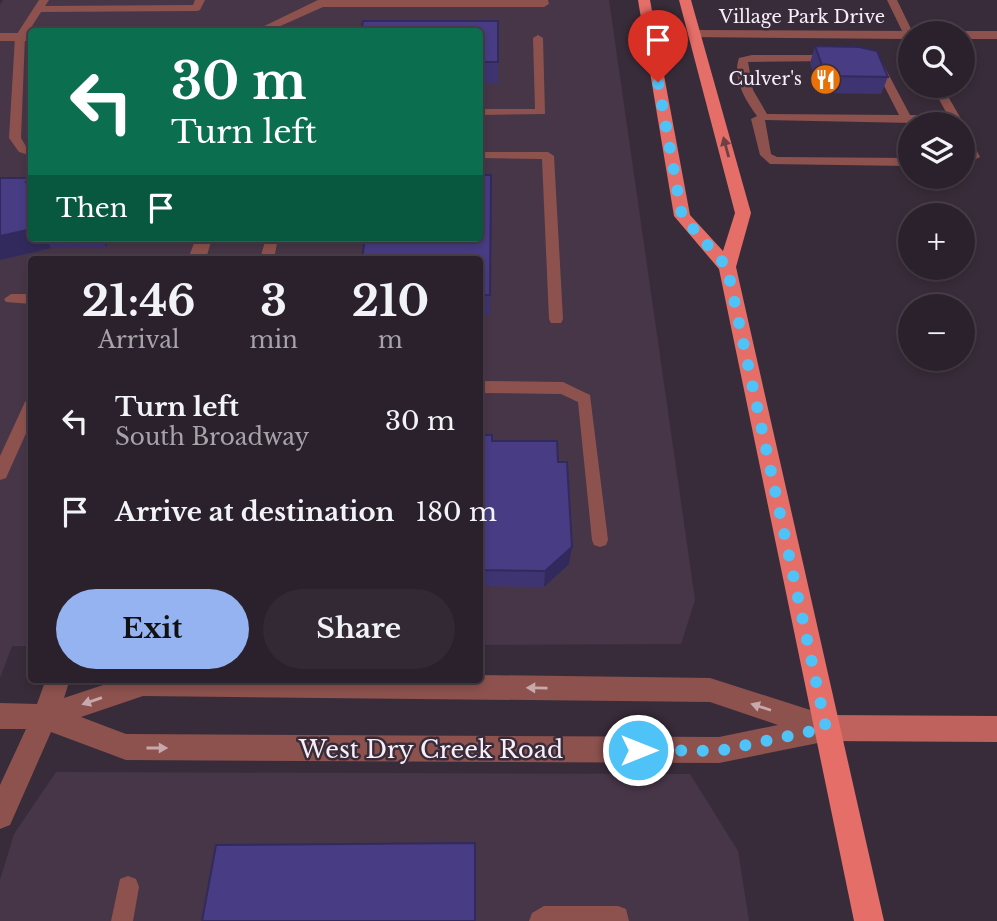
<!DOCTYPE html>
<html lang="en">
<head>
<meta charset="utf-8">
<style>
  :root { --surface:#2b212c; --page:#332934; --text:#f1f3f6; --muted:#a6a3a9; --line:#473e48; --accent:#95b2f1 }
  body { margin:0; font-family:"Libre Baskerville",serif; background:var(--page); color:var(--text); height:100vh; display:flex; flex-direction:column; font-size:26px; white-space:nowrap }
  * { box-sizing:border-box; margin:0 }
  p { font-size:23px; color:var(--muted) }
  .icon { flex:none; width:38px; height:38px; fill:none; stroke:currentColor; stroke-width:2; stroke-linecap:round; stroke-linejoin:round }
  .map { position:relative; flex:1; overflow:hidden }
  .drawer { position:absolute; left:28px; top:256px; width:455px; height:427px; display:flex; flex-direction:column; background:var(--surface); border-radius:7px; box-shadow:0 4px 10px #0003,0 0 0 2px var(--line) }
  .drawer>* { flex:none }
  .banner { position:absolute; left:28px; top:28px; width:455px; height:214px; border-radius:7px; box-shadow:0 4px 10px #0003,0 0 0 2px var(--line); background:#0b6e4f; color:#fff; overflow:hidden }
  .controls { position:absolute; left:898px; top:21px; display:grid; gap:14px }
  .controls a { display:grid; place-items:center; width:77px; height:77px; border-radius:50%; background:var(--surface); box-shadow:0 4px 10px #0003,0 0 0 2px var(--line); font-size:35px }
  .pin { position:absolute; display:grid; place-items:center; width:60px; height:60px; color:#fff; margin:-72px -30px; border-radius:50% 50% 50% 0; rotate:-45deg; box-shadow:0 0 7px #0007 }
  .pin .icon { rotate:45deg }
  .me { position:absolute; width:77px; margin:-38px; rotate:90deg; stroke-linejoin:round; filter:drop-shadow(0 0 5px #0008) }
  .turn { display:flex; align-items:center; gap:24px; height:147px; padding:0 28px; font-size:32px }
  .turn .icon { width:91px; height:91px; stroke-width:2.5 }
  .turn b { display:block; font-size:49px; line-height:60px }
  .then { display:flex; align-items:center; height:66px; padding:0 28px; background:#0003; gap:14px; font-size:26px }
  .eta { display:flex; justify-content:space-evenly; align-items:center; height:119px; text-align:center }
  .eta b { font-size:42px; font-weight:700; line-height:49px }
  .action { display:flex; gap:14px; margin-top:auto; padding:14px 28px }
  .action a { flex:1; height:80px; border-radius:42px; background:var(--accent); color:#111; font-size:28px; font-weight:700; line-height:80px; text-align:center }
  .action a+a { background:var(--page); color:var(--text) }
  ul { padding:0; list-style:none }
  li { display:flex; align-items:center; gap:21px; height:91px; padding:0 28px }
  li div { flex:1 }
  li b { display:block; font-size:26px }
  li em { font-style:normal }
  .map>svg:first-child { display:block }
  .built { fill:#473648; fill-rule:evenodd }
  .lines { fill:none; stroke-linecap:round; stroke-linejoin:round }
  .lane { fill:#8d524e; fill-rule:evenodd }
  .street { fill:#8d524e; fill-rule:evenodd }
  .secondary { fill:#bf625d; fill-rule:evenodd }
  .primary { fill:#e56e68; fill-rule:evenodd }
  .wall { fill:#3e3472 }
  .shaded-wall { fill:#322a5c }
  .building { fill:#483c84; stroke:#322a5c; stroke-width:2 }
  .oneway { fill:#6d4048 }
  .oneway2 { fill:#c7a8ab }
  .route { stroke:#4fc3f7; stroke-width:12; stroke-dasharray:0 21.6 }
  .labels { text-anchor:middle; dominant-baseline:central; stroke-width:5; stroke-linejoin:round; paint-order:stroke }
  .far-street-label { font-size:18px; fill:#f7eef7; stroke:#392c3a }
  .far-poi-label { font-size:18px; fill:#f7eef7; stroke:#392c3a; text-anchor:end }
  .near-street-label { font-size:24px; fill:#f7eef7; stroke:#392c3a }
</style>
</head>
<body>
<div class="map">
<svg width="997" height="921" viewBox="0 0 997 921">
  <rect width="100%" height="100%" fill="#392c3a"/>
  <path class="built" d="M3,0H609L695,600L681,644L480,645V259H32L31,646H12L0,678V5ZM32,32H480V238H32Z
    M56,772L690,774L738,851L749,921H0V880L14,834Z"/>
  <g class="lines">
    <path class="lane" d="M39,0H49L45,6L193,5L195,0H205L200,10L197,11L41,12L25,37L21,138L27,148L32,149V156L19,152L9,138L15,37Z
      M318,0H548L549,4L544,7H323L267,32H252Z
      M887,0H897L913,33H910V40L905,37Z
      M538,35L543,38L545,114L480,115V109H535L533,38Z
      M752,55H832L837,58L832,61L748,62L753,90L767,114L899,115L873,64L878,61L883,64L910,115L948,116L932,86H942L964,124L765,120L771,154L777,157L910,158V166L770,164L760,155L751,119L757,116C745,100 732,78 739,58Z
      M962,130L968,133L980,157L962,166V158L968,156L962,145Z
      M480,152H548L554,156L563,319L561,323H551L549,319L542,159L480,158Z
      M266,238H278L274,259H260Z
      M11,294H32V304L6,302L4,299Z
      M480,381L563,382L590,395L608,540L606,545L600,547L594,545L592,540L578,402L561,394L480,393Z
      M32,396V420L6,478L0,480V456L25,402Z
      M128,876L136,879L139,887L133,921H111L120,879Z
      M544,906H618L626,909L629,921H529L532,913Z"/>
    <path class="street" d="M694,30L910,31L915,33H910V39L689,37V31Z
      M962,31H997V39H962V33H957Z
      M0,33H32V41H0Z
      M196,238H212L206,259H188Z
      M480,675L710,678L826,715L835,719L839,728L835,737L823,742L719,763L126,760L51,732L10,825L0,829V785L26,729H0V703L37,704L46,679H70L64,698L121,679H480ZM143,696L710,702L778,725L719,737L126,734L81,717Z"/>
    <path class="secondary" d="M826,715L997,716V742L826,741L817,737L813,728L817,719Z"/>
    <path class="primary" d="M638,0H650L690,215L723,251L735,213L679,0H691L751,213L736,267L884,921H854L719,269L674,216Z"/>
  </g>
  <path class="wall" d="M498,21V83H480V32Z
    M815,46L888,77L881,94L820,93L810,63Z
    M28,178L30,182L32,238H110L106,247L51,248L0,260Z
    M492,196L490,316H480V259Z
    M480,435L492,441L558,462L569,564L544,587L480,586Z"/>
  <path class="shaded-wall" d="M32,229V238H46L51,248L0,260V236Z
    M102,238H110L106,247Z
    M572,547L569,564L544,587L545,571Z
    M475,843L476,851V921H475Z"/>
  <path class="building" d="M363,21H498V62H480V32H361Z
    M815,46L859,47L877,51L888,77L826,76Z
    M480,175H491L490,295H480V259H362L365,238H480Z
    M0,178H28L26,182H32V229L0,236Z
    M480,435H492V441H557L558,462H567L572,547L545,571L480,570Z
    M475,843V921H202L216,845Z"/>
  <defs><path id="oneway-solid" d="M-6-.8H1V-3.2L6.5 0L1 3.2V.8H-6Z" transform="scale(1.75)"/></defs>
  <use class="oneway" href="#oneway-solid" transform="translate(726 147) rotate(-105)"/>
  <g class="oneway2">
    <use href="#oneway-solid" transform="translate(537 688) rotate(-179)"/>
    <use href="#oneway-solid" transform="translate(92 701) rotate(161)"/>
    <use href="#oneway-solid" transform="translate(761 707) rotate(-162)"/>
    <use href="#oneway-solid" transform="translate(157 748)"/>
  </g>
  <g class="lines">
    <path class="route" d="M638,750L719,751L826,728L727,267L682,216L658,82"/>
  </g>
  <defs>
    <symbol id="restaurant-disc" viewBox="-11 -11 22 22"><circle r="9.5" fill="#e8710a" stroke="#392c3a"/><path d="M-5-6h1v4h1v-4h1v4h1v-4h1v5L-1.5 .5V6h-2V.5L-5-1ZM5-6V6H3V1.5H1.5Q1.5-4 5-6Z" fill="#fff"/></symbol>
  </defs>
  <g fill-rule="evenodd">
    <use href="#restaurant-disc" x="808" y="62" width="35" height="35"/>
  </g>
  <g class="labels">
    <g class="far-street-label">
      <text x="802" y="17">Village Park Drive</text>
    </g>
    <g class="far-poi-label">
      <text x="802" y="79">Culver's</text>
    </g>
    <g class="near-street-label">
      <text x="431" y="749">West Dry Creek Road</text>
    </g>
  </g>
</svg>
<div class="controls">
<a><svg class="icon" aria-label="search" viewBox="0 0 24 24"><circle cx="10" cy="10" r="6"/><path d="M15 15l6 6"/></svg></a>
<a><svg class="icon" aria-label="layers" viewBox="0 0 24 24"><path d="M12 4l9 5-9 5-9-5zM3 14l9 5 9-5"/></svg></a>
<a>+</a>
<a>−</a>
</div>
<div class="pin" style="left:658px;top:82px;background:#d93025"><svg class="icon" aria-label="arrive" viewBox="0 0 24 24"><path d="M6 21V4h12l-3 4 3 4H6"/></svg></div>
<svg class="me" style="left:638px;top:750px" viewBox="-20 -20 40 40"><circle r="17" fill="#4fc3f7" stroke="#fff" stroke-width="3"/><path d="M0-11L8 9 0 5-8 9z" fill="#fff"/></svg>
<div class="banner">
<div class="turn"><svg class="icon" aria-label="left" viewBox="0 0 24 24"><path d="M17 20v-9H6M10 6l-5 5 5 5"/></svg><div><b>30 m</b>Turn left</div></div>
<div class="then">Then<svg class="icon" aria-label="arrive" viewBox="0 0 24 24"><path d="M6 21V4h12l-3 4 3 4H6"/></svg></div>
</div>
<section class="drawer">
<div class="eta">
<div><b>21:46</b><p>Arrival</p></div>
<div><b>3</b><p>min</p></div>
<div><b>210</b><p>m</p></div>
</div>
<ul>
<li><svg class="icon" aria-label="left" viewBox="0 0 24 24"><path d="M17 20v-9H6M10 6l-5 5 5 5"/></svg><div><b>Turn left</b><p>South Broadway</p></div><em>30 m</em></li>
<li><svg class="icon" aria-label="arrive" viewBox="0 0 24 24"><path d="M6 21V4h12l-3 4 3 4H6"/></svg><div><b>Arrive at destination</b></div><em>180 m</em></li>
</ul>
<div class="action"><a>Exit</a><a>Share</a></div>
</section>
</div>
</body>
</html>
